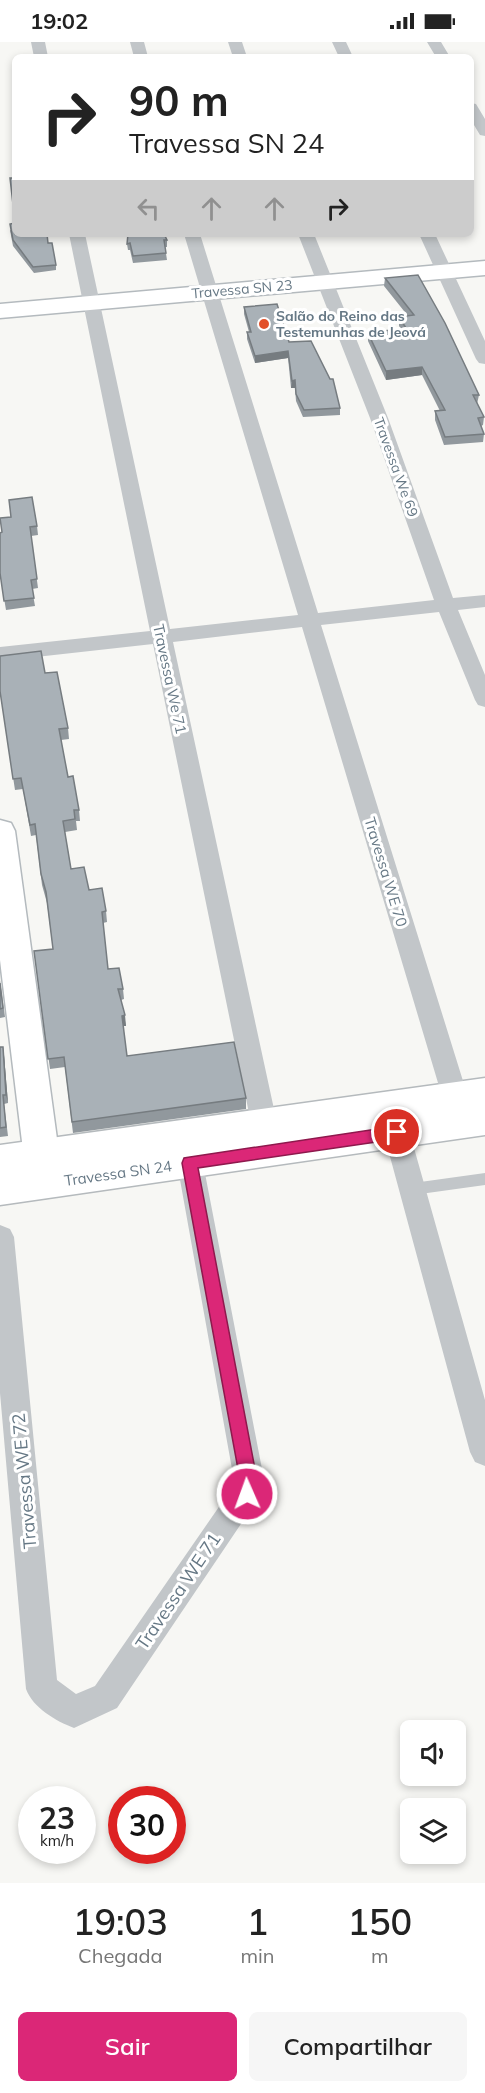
<!DOCTYPE html>
<html lang="pt">
<head>
<meta charset="utf-8">
<style>
  :root { --surface:#fff; --page:#f6f6f6; --text:#222; --muted:#767676; --accent:#db2777 }
  body { margin:0; font-family:Mulish,sans-serif; background:var(--page); color:var(--text); height:100vh; display:flex; flex-direction:column; font-size:22px; white-space:nowrap }
  * { box-sizing:border-box; margin:0 }
  p { font-size:20px; color:var(--muted) }
  .icon { flex:none; width:33px; height:33px; fill:none; stroke:currentColor; stroke-width:2; stroke-linecap:round; stroke-linejoin:round }
  .map { position:relative; height:1841px; overflow:hidden }
  .sheet { display:flex; flex-direction:column; background:var(--surface); flex:1 }
  .sheet>* { flex:none }
  .banner { position:absolute; left:12px; top:12px; width:462px; height:183px; border-radius:9px; box-shadow:0 3px 9px #0003; background:#fff; color:var(--text); overflow:hidden }
  .tools { position:absolute; left:400px; top:1678px; display:grid; gap:12px }
  .tools a { display:grid; place-items:center; width:66px; height:66px; border-radius:9px; background:var(--surface); box-shadow:0 3px 9px #0003; font-size:30px }
  .speed { position:absolute; left:18px; top:1744px; display:flex; gap:12px; font-size:30px; font-weight:700; text-align:center }
  .speed>* { display:grid; place-content:center; width:78px; height:78px; border-radius:50%; background:var(--surface); box-shadow:0 3px 9px #0003; line-height:1 }
  .speed small { font-size:15px; font-weight:400 }
  .speed .limit { border:9px solid #d22; background:#fff; color:#111 }
  .pin { position:absolute; display:grid; place-items:center; width:51px; height:51px; color:#fff; margin:-26px; border:3px solid #fff; border-radius:50%; box-shadow:0 2px 6px #0007 }
  .me { position:absolute; width:66px; margin:-33px; rotate:358deg; stroke-linejoin:round; filter:drop-shadow(0 0 4px #0008) }
  .turn { display:flex; align-items:center; gap:21px; height:126px; padding:0 18px; font-size:27px }
  .turn .icon { width:78px; height:78px; stroke-width:2.5 }
  .turn b { display:block; font-size:42px; line-height:51px }
  .lanes { display:flex; align-items:center; height:57px; padding:0 18px; background:#0003; justify-content:center; gap:30px; direction:ltr }
  .lanes .off { opacity:.35 }
  .eta { display:flex; justify-content:space-evenly; align-items:center; height:102px; text-align:center }
  .eta b { font-size:36px; font-weight:600; line-height:42px }
  .action { display:flex; gap:12px; margin-top:auto; padding:12px 18px }
  .action a { flex:1; height:69px; border-radius:9px; background:var(--accent); color:#fff; font-size:24px; font-weight:600; line-height:69px; text-align:center }
  .action a+a { background:var(--page); color:var(--text) }
  .status { display:flex; justify-content:space-between; align-items:center; height:42px; padding:0 30px; background:var(--surface); direction:ltr }
  .status svg { height:16px; fill:currentColor }
  .map>svg:first-child { display:block }
  .lines { fill:none; stroke-linecap:round; stroke-linejoin:round }
  .secondary-casing { stroke:#b4babe; stroke-width:3 }
  .primary-casing { stroke:#b5babd; stroke-width:3 }
  .service { fill:#c2c6c9; fill-rule:evenodd }
  .minor { fill:#c2c6c9; fill-rule:evenodd }
  .secondary { fill:#fff; fill-rule:evenodd }
  .primary { fill:#fff; fill-rule:evenodd }
  .wall { fill:#91989d }
  .shaded-wall { fill:#767c80 }
  .building { fill:#a9b1b7; stroke:#767c80; stroke-width:1.5 }
  .route { fill:#db2777; stroke:#8e194d; stroke-width:1.5 }
  .poi-dot { fill:#e25029; stroke:#fff; stroke-width:2 }
  .labels { text-anchor:middle; dominant-baseline:central; stroke-width:6; stroke-linejoin:round; paint-order:stroke }
  .far-street-label { font-size:14px; fill:#667885; stroke:#fff }
  .far-poi-label { font-size:14px; font-weight:bold; fill:#667885; stroke:#fff; text-anchor:start }
  .street-label { font-size:15px; fill:#667885; stroke:#fff }
  .near-street-label { font-size:18px; fill:#667885; stroke:#fff }
</style>
</head>
<body>
<div class="status"><b>19:02</b><svg viewBox="0 0 49 12"><path d="M0 12V9h3v3zM5 12V6h3v6zM10 12V3h3v9zM15 12V0h3v12zM26 1h20v11H26zM47 4h2v5h-2z"/></svg></div>
<div class="map">
<svg width="485" height="1841" viewBox="0 0 485 1841">
  <rect width="100%" height="100%" fill="#f7f7f4"/>
  <g class="lines">
    <defs>
      <path id="secondary" d="M485,219V233L0,276V262Z
        M0,778L11,781L15,789L63,1141L58,1152L45,1156L32,1152L27,1141L0,918Z"/>
      <path id="primary" d="M485,1036V1093L0,1163V1103Z"/>
    </defs>
    <use href="#secondary" class="secondary-casing"/>
    <use href="#primary" class="primary-casing"/>
    <path class="service" d="M485,1131V1143L413,1153L408,1151L406,1147L408,1143L413,1141Z"/>
    <path class="minor" d="M31,0H45L48,15H34Z
      M130,0H144L148,15H134Z
      M228,0H242L247,15H233Z
      M332,0H346L353,15H339Z
      M427,0H441L450,15H436Z
      M471,61L476,62L485,77V94L480,93L471,78Z
      M69,192H85L170,587L298,573L184,192H200L318,571L434,558L370,376L298,192H314L388,376L453,556L485,553V565L458,568L485,633V665L478,663L475,658L439,570L321,583L473,1071L469,1078L460,1082L451,1078L447,1071L302,585L173,600L277,1081L273,1089L264,1092L255,1089L251,1081L153,602L0,619V605L150,589Z
      M419,192H435L485,299V322L479,321L476,317Z
      M392,1063L401,1067L405,1074L485,1358V1424L475,1420L470,1410L379,1074L383,1067Z
      M190,1110L199,1113L203,1121L262,1427C262,1446 263,1457 249,1470L117,1666L74,1686C56,1679 33,1666 26,1647L0,1351V1183L10,1187L14,1195L57,1638L76,1652L95,1644L232,1446V1427L177,1121L181,1113Z"/>
    <use href="#secondary" class="secondary"/>
    <use href="#primary" class="primary"/>
  </g>
  <path class="wall" d="M10,188L48,201L56,223V228L34,231L13,204Z
    M167,198V205H165L167,218L133,221L130,208H128L127,202Z
    M385,236L479,353L477,362L484,375L483,383L481,384L484,392L483,400L444,403L435,378V369H440L422,333L386,338L368,299V291L401,287L399,284V275L408,274L384,244Z
    M244,265L289,300L340,366V373L303,375L296,359L295,346H291L288,316L255,321L247,297V290H249L244,272Z
    M37,484L38,493L31,494L38,546L32,547L35,564L6,568L0,532L2,491Z
    M45,631L68,686L69,697L61,698L68,735L79,768L80,779H76L77,788L65,790L71,827L106,869L107,880L103,881L108,927L123,947L124,957L121,958L126,984H123L127,1014L246,1056V1067L73,1091L65,1025L50,1027L34,909L53,907L47,861L42,843L36,793L31,794L23,747L15,748L0,649Z
    M0,938L5,975L0,976Z
    M0,1001V1005H3L4,1013L8,1061L4,1062L8,1094L0,1095Z"/>
  <path class="shaded-wall" d="M288,309V316L255,321V314Z
    M422,325V333L386,338V329Z
    M295,338V346H291L292,339Z
    M125,973L126,984H123L122,974Z
    M3,1005L4,1013L8,1061L6,1053Z"/>
  <path class="building" d="M10,136H15V180Z
    M15,181V192H47L48,201H52L56,223L33,225L13,198L10,182Z
    M128,192H164L167,198H164L166,211L133,214L130,201L127,202Z
    M418,233L445,281L479,353H473L484,375L478,376L484,392L445,395L435,369L445,368L422,325L386,329L368,291L406,286L399,275L414,273L385,236Z
    M277,262L289,300L311,299L330,337H333L340,366L304,368L296,352L295,338L292,339L288,309L255,314L247,290H251L244,265Z
    M32,455L37,484L30,485L37,537L31,538L34,556L4,559L0,531V491L2,490L0,476L11,475L9,458Z
    M41,609L45,631L57,630L68,686L59,687L68,735L73,734L79,768H74L75,777L63,779L71,827L84,825L89,848L102,846L106,869L102,870L108,927L119,926L123,947H118L125,973L122,974L127,1014L234,1000L246,1056L72,1080L64,1015L48,1017L34,909L53,907L46,850L41,832L35,782L30,783L21,736L13,737L0,649V614Z
    M0,941L3,966L0,967Z
    M0,1005H3L6,1053H3L6,1085L0,1086Z"/>
  <path class="route" d="M397,1084L402,1086L404,1090L402,1095L397,1097L198,1126L255,1427V1452L253,1458L247,1460L241,1458L238,1452V1427L182,1121L184,1116L190,1115Z"/>
  <circle class="poi-dot" cx="264" cy="282" r="6"/>
  <g class="labels">
    <g class="far-street-label">
      <text transform="translate(242 247) rotate(-5)">Travessa SN 23</text>
      <text transform="translate(396 425) rotate(70)">Travessa We 69</text>
    </g>
    <g class="far-poi-label">
      <text x="276" y="274">Salão do Reino das<tspan x="276" dy="16">Testemunhas de Jeová</tspan></text>
    </g>
    <g class="street-label">
      <text transform="translate(170 637) rotate(78)">Travessa We 71</text>
      <text transform="translate(386 830) rotate(73)">Travessa WE 70</text>
      <text transform="translate(118 1131) rotate(-8)">Travessa SN 24</text>
    </g>
    <g class="near-street-label">
      <text transform="translate(24 1439) rotate(-95)">Travessa WE 72</text>
      <text transform="translate(178 1549) rotate(-56)">Travessa WE 71</text>
    </g>
  </g>
</svg>
<div class="tools">
<a><svg class="icon" aria-label="sound" viewBox="0 0 24 24"><path d="M4 9h4l5-4v14l-5-4H4zM17 9q2 3 0 6"/></svg></a>
<a><svg class="icon" aria-label="layers" viewBox="0 0 24 24"><path d="M12 4l9 5-9 5-9-5zM3 14l9 5 9-5"/></svg></a>
</div>
<div class="speed"><div>23<small>km/h</small></div><div class="limit">30</div></div>
<div class="pin" style="left:397px;top:1090px;background:#d93025"><svg class="icon" aria-label="arrive" viewBox="0 0 24 24"><path d="M6 21V4h12l-3 4 3 4H6"/></svg></div>
<svg class="me" style="left:247px;top:1452px" viewBox="-20 -20 40 40"><circle r="17" fill="#db2777" stroke="#fff" stroke-width="3"/><path d="M0-11L8 9 0 5-8 9z" fill="#fff"/></svg>
<div class="banner">
<div class="turn"><svg class="icon" aria-label="right" viewBox="0 0 24 24"><path d="M7 20v-9h11M14 6l5 5-5 5"/></svg><div><b>90 m</b>Travessa SN 24</div></div>
<div class="lanes"><svg class="icon off" aria-label="left" viewBox="0 0 24 24"><path d="M17 20v-9H6M10 6l-5 5 5 5"/></svg><svg class="icon off" aria-label="ahead" viewBox="0 0 24 24"><path d="M12 20V5M6 11l6-6 6 6"/></svg><svg class="icon off" aria-label="ahead" viewBox="0 0 24 24"><path d="M12 20V5M6 11l6-6 6 6"/></svg><svg class="icon" aria-label="right" viewBox="0 0 24 24"><path d="M7 20v-9h11M14 6l5 5-5 5"/></svg></div>
</div>
</div>
<section class="sheet">
<div class="eta">
<div><b>19:03</b><p>Chegada</p></div>
<div><b>1</b><p>min</p></div>
<div><b>150</b><p>m</p></div>
</div>
<div class="action"><a>Sair</a><a>Compartilhar</a></div>
</section>
</body>
</html>
